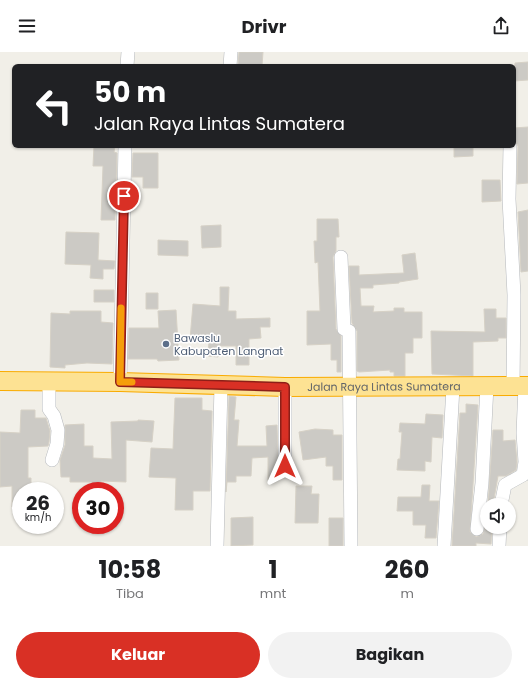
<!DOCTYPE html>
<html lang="id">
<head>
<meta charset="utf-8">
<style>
  :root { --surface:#fff; --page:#f2f2f2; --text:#202124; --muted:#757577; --accent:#d93025 }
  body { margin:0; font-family:Poppins,sans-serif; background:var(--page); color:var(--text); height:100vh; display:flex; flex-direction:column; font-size:15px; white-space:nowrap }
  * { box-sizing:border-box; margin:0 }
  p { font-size:13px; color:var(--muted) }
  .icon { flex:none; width:22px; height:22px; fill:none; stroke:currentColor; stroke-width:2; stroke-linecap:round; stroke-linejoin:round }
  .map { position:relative; height:494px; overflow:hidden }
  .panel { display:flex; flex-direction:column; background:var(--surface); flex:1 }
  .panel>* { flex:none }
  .guide { position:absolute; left:12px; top:12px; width:504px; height:84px; border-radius:6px; box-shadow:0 1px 3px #0004; background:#202124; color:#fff; overflow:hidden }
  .buttons { position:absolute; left:480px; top:446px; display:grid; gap:8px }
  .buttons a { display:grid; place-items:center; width:36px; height:36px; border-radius:50%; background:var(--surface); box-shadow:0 1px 3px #0004; font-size:20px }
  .speed { position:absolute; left:12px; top:430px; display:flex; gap:8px; font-size:20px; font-weight:700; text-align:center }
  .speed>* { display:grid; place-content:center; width:52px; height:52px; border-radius:50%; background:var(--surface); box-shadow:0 1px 3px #0004; line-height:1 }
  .speed small { font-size:10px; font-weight:400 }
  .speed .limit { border:6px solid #d22; background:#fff; color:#111 }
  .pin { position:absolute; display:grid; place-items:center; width:34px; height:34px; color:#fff; margin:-17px; border:2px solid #fff; border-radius:50%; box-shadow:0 1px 4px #0007 }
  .me { position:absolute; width:44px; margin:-22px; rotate:0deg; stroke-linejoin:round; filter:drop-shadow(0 0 3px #0008) }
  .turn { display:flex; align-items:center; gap:14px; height:84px; padding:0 16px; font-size:18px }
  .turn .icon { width:52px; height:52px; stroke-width:2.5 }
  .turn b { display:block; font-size:28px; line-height:34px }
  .eta { display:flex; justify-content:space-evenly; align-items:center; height:68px; text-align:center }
  .eta b { font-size:24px; font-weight:700; line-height:28px }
  .action { display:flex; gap:8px; margin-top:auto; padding:8px 16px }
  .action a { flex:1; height:46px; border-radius:24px; background:var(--accent); color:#fff; font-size:16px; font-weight:700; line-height:46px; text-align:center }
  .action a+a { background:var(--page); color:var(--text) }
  header { display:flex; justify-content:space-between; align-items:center; height:52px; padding:0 16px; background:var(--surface); font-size:18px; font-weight:700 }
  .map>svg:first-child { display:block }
  .building { fill:#cccac5; stroke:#d6d1c6 }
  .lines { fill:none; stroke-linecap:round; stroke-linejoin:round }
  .minor-casing { stroke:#b5b8bc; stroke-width:14 }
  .highway-casing { stroke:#f9ab00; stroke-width:20 }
  .minor { stroke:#fff; stroke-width:13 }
  .highway { stroke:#fde293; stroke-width:18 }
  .route-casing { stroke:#8d1f18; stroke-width:10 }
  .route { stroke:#d93025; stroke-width:7 }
  .slow { stroke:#f59e0b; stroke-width:7 }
  .service-dot { fill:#5c6f8a; stroke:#fff; stroke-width:1.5 }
  .labels { text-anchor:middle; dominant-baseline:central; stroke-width:3; stroke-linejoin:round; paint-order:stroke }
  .service-label { font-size:11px; fill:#4e5e75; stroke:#fff; text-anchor:start }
  .street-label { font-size:11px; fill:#5f6368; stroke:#fff }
</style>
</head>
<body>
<header><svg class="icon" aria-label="menu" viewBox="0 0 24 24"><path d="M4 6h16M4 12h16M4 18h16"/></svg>Drivr<svg class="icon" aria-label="share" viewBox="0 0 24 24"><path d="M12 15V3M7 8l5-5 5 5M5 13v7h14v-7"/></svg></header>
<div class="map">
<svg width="528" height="494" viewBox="0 0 528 494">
  <rect width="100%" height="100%" fill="#f1efe8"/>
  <path class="building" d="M239,0H263L262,14H238Z
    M528,10V28L514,29L515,11Z
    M528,75V131L517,132L518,94L515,88L514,76Z
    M94,94H115L114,100L117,101L115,168H101L103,114H93Z
    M454,94H473V104L454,105Z
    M133,101H158V136H143V125H132Z
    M482,128H500L501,149L482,150Z
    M528,158V219L521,220L518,160Z
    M317,167H338L339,185H336V199L333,205L336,277L341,284V320H337V308H331V292L307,293V259H320L318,210L315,211L314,189H317Z
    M221,173V195L202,196L201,174Z
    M66,180L99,181L98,208L115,209L114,217H103V227L90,226L91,213L65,212Z
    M158,188L188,189V204L158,203Z
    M415,201L418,227L399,230V231L373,233V236H360L361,254H374L373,260L394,259V256H404V260H422V286H413V301H405V324H394V320H390V318L359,320L357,319V279L352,271L349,214H359V223L404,221L402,203Z
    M220,235H229L228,259H236V267L270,266V275H260L261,286L249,287V313H236V294H219L218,305L208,304L209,289L190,287L193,252L220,254Z
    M94,238H114V250H94Z
    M146,241H158V257H146Z
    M484,257H496V266H506V286H498V289L473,290V324L432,322L431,279L485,280Z
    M176,258L179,308L158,309L157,307H128L129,276H159L158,259Z
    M70,259H101V270L113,271L112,312L87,311L65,313V316L50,315L51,261L70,262Z
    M229,344L236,345L234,368H239L237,394H267L266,374L277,373L279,428H268V405L252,406L251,424H236V430H227L226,440Z
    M175,346H202V358L212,359L210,439H193V458H175L176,426L149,425L151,396L173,397Z
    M466,352L478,353L470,480L476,485L483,482L487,459V475H492L491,492L476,491V494H452L460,361H466Z
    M21,358H35V366H46L50,379L49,390L48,394L28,395V426H31V439H21V455H12V434L0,435V380L20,381Z
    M426,362L443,363L442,386L432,385L431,410L425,409V419L397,418L398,407H400L402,380H399L400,371L425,372Z
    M138,368L154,369L152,390L126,388V430L101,429V439H92V430H70V425H61L60,408L65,393V373L84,372V394H93V406L112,407L111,370L138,369Z
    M315,377L333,378V383H342V428H333V414H326V405L303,408L299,380Z
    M493,378H503V389L515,388L517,410L516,418L506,424H498L493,453H488Z
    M422,433H430L429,449H439L436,486H425L426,473H413V459H397L398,445H421Z
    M296,434H312L311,442H319L318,471H295Z
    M253,465V493L231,494V466Z
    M329,466H343V494H329Z"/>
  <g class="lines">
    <defs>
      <path id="minor" d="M127,14L128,0
        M230,14L231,0
        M510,94L509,147L514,243L513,335
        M341,205L344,277L349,279L351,494
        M49,330V357L54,364L58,378L57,392L52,408
        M120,330L125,94
        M285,335V414
        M501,453L505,433L523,423L525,410L523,381L525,334
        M477,477L482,431L487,334
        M217,494L221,334
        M444,494L453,335
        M499,494L500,475"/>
      <g id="highway">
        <path id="s1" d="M0,329L120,330L285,335L528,334"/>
      </g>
    </defs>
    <use href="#minor" class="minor-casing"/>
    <use href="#highway" class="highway-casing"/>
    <use href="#minor" class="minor"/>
    <use href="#highway" class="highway"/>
  </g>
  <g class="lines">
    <defs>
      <path id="route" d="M124,144L120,330L285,335V414"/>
    </defs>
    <use href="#route" class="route-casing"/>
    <use href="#route" class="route"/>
    <path class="slow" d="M121,256L120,330H132"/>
  </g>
  <circle class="service-dot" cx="166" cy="292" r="4"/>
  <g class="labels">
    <g class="service-label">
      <text x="174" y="286">Bawaslu<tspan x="174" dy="13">Kabupaten Langnat</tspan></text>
    </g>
    <g class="street-label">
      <text stroke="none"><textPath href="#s1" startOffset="384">Jalan Raya Lintas Sumatera</textPath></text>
    </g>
  </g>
</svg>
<div class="buttons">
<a><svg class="icon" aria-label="sound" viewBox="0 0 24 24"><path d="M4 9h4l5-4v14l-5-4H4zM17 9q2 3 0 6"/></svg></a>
</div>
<div class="speed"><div>26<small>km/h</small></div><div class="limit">30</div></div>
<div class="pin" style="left:124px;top:144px;background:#d93025"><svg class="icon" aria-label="arrive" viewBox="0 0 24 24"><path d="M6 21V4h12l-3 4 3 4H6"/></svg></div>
<svg class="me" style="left:285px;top:414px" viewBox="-20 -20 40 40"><path d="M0-17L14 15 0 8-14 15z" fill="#d93025" stroke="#fff" stroke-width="4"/></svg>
<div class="guide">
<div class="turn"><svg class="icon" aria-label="left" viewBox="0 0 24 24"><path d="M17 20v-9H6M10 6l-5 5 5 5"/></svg><div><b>50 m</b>Jalan Raya Lintas Sumatera</div></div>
</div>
</div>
<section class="panel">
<div class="eta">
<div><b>10:58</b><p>Tiba</p></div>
<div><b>1</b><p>mnt</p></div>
<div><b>260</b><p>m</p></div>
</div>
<div class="action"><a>Keluar</a><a>Bagikan</a></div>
</section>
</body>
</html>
